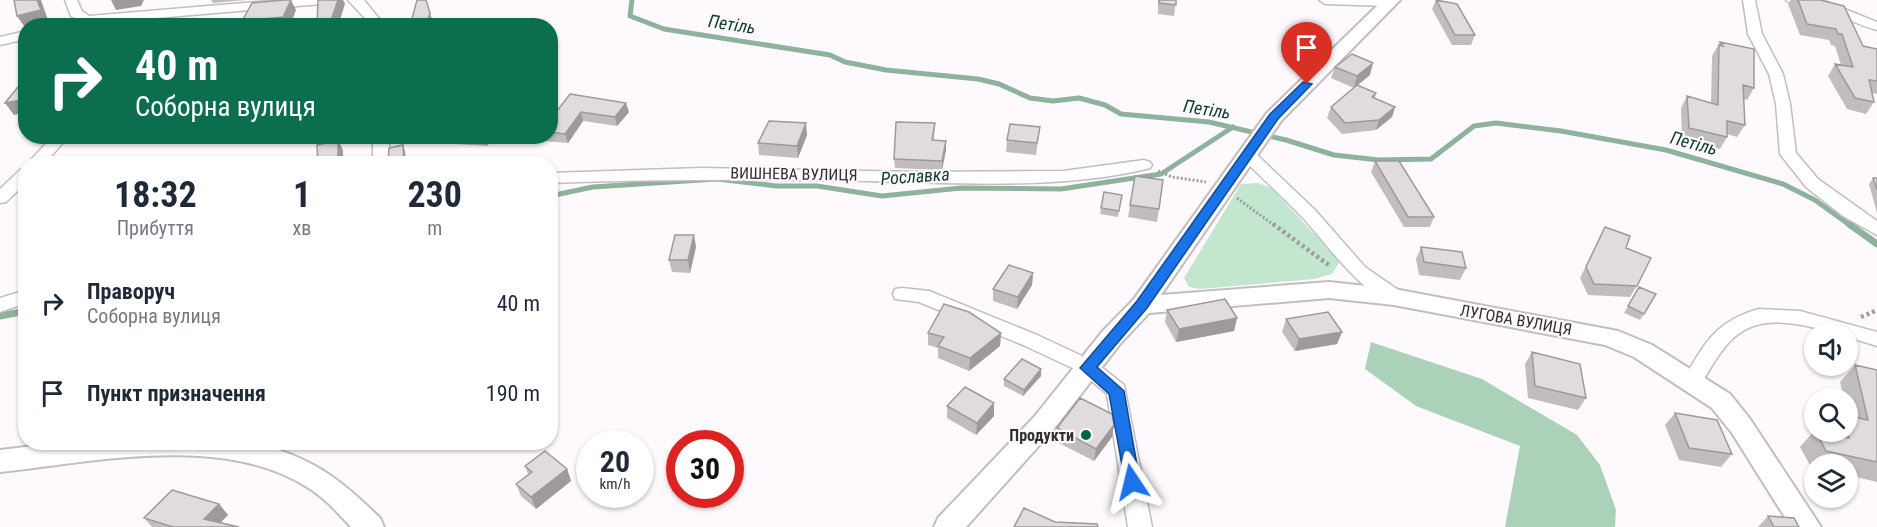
<!DOCTYPE html>
<html lang="uk">
<head>
<meta charset="utf-8">
<style>
  :root { --surface:#fff; --page:#f6f6f7; --text:#1f2937; --muted:#747a83 }
  body { margin:0; font-family:"Roboto Condensed",sans-serif; background:var(--page); color:var(--text); height:100vh; display:flex; flex-direction:column; font-size:22px; white-space:nowrap }
  * { box-sizing:border-box; margin:0 }
  p { font-size:20px; color:var(--muted) }
  .icon { flex:none; width:33px; height:33px; fill:none; stroke:currentColor; stroke-width:2; stroke-linecap:round; stroke-linejoin:round }
  .map { position:relative; flex:1; overflow:hidden }
  .panel { position:absolute; left:18px; top:156px; width:540px; height:294px; display:flex; flex-direction:column; background:var(--surface); border-radius:24px; box-shadow:0 2px 4px #0004 }
  .panel>* { flex:none }
  .guide { position:absolute; left:18px; top:18px; width:540px; height:126px; border-radius:24px; box-shadow:0 2px 4px #0004; background:#0b6e4f; color:#fff; overflow:hidden }
  .buttons { position:absolute; left:1804px; top:322px; display:grid; gap:12px }
  .buttons a { display:grid; place-items:center; width:54px; height:54px; border-radius:50%; background:var(--surface); box-shadow:0 2px 4px #0004; font-size:30px }
  .speed { position:absolute; left:576px; top:430px; display:flex; gap:12px; font-size:30px; font-weight:700; text-align:center }
  .speed>* { display:grid; place-content:center; width:78px; height:78px; border-radius:50%; background:var(--surface); box-shadow:0 2px 4px #0004; line-height:1 }
  .speed small { font-size:15px; font-weight:400 }
  .speed .limit { border:9px solid #d22; background:#fff; color:#111 }
  .pin { position:absolute; display:grid; place-items:center; width:51px; height:51px; color:#fff; margin:-62px -26px; border-radius:50% 50% 50% 0; rotate:-45deg; box-shadow:0 0 6px #0007 }
  .pin .icon { rotate:45deg }
  .me { position:absolute; width:66px; margin:-33px; rotate:350deg; stroke-linejoin:round; filter:drop-shadow(0 0 4px #0008) }
  .turn { display:flex; align-items:center; gap:21px; height:126px; padding:0 18px; font-size:27px }
  .turn .icon { width:78px; height:78px; stroke-width:2.5 }
  .turn b { display:block; font-size:42px; line-height:51px }
  .eta { display:flex; justify-content:space-evenly; align-items:center; height:102px; text-align:center }
  .eta b { font-size:36px; font-weight:700; line-height:42px }
  ul { padding:0; list-style:none }
  li { display:flex; align-items:center; gap:18px; height:90px; padding:0 18px }
  li div { flex:1 }
  li b { display:block; font-size:22px }
  li em { font-style:normal }
  .map>svg:first-child { display:block }
  .green { fill:#c2e6ce }
  .forest { fill:#acd1b9 }
  .lines { fill:none; stroke-linecap:round; stroke-linejoin:round }
  .stream-far1 { stroke:#8eb29b; stroke-width:5 }
  .stream { stroke:#8eb29b; stroke-width:7 }
  .minor-casing { stroke:#c1bdc0; stroke-width:3 }
  .tertiary-casing { stroke:#c1bdc0; stroke-width:4 }
  .path-far1 { stroke:#a09d9f; stroke-width:3; stroke-dasharray:2 2; stroke-linecap:butt }
  .path { stroke:#a09d9f; stroke-width:4.5; stroke-dasharray:3 3; stroke-linecap:butt }
  .minor { fill:#fff; fill-rule:evenodd }
  .tertiary { fill:#fff; fill-rule:evenodd }
  .wall { fill:#c1bcc0 }
  .shaded-wall { fill:#9d999c }
  .building { fill:#e0dbdf; stroke:#9d999c; stroke-width:1.5 }
  .route { fill:#1a73e8; stroke:#114b97; stroke-width:1.5 }
  .poi-dot { fill:#00673d; stroke:#fef9fd; stroke-width:2 }
  .labels { text-anchor:middle; dominant-baseline:central; stroke-width:4.5; stroke-linejoin:round; paint-order:stroke }
  .street-label { font-size:16px; fill:#312f30; stroke:#fef9fd }
  .poi-label { font-size:16px; font-weight:bold; fill:#312f30; stroke:#fef9fd; text-anchor:end }
  .water-label { font-size:18px; font-style:italic; fill:#0e3c25; stroke:#fef9fd }
</style>
</head>
<body>
<div class="map">
<svg width="1877" height="527" viewBox="0 0 1877 527">
  <rect width="100%" height="100%" fill="#fef9fd"/>
  <path class="green" d="M1258,183L1271,188L1340,261L1332,274L1314,279L1200,289L1189,287L1184,278L1241,184Z"/>
  <path class="forest" d="M1371,342L1482,379L1577,435L1600,465L1616,510L1615,527H1505L1520,446L1416,406L1365,369Z"/>
  <g class="lines">
    <path class="stream-far1" d="M632,0L630,16L664,29L830,55L845,62L886,70L978,79L999,84L1030,98L1053,101L1079,98L1105,105L1121,114L1209,122L1286,140L1334,155L1379,160L1431,159L1474,126L1496,123L1561,131L1666,150L1783,184L1815,200L1851,226
      M550,196L593,187L717,179L776,186H817L882,196L961,188L1061,189L1161,174L1233,127"/>
    <path class="stream" d="M1849,224L1877,244
      M0,316L26,311"/>
    <defs>
      <path id="minor" d="M65,0H77L82,11L89,16L281,0H327L321,4L86,24L71,16Z
        M348,0H364L385,26H372Z
        M1319,0H1394L1395,2L1389,6L1325,4Z
        M1743,0H1755L1762,34L1783,74L1790,104L1796,153L1818,179L1877,221V235L1843,216L1806,187L1780,154L1776,104L1769,74L1748,34Z
        M1786,0L1827,2L1877,22V30C1857,25 1841,15 1823,9C1811,6 1794,8 1786,0Z
        M26,31V39L0,45V37Z
        M53,136H69L44,164H27Z
        M373,136H389V164H373Z
        M1248,150L1254,152L1315,210L1365,267L1401,292L1403,297L1401,302C1372,310 1321,236 1302,217C1283,197 1262,178 1242,158L1240,155Z
        M1144,160L1150,162L1152,165L1150,168C1064,190 957,183 869,181C762,179 657,179 550,183V173L702,168L920,172L1063,171Z
        M26,168V183L6,202L0,203V189L20,170Z
        M902,288L929,291L1037,335L1095,362L1124,385L1152,527H1128L1107,394L1081,372L1023,345L919,302L895,299L893,294L895,289Z
        M26,290V303L0,312V298Z
        M1759,309L1800,311L1877,332V346L1848,337V333C1832,333 1817,328 1802,325C1742,314 1727,339 1700,386L1693,389L1686,386L1683,381C1704,343 1716,321 1759,309Z"/>
      <path id="tertiary" d="M1383,0H1400L1281,121L1161,295L1329,282L1394,289L1618,331L1652,345L1730,394L1750,419L1821,527H1791L1732,433L1712,408L1634,357L1605,345L1394,305L1329,298L1149,313L1120,344L1053,430L966,527H934L938,518L1035,416L1102,332L1134,299L1267,113Z
        M67,442H253C312,458 337,476 380,518L384,527H351C338,513 324,497 307,487C222,433 94,462 0,472V450Z"/>
    </defs>
    <use href="#minor" class="minor-casing"/>
    <use href="#tertiary" class="tertiary-casing"/>
    <path class="path-far1" d="M1158,171L1172,177L1206,182
      M1237,198L1275,226"/>
    <path class="path" d="M1273,224L1330,266
      M1861,317L1877,310"/>
    <use href="#minor" class="minor"/>
    <use href="#tertiary" class="tertiary"/>
  </g>
  <path class="wall" d="M211,0H246L213,3Z
    M1158,0H1176L1174,16L1158,14Z
    M1436,0L1475,35L1471,45H1452L1432,9Z
    M1791,0H1830H1821L1863,46L1877,49V94L1872,93L1874,102L1866,114L1847,109L1828,76L1835,64L1841,65L1835,46L1831,45L1829,40L1800,35L1788,4Z
    M1720,42L1754,88L1747,100L1744,99L1745,125L1737,137L1727,134V137L1720,149L1682,140L1681,108L1687,96L1711,103L1712,56Z
    M1335,67L1370,75L1354,88L1331,78Z
    M1376,93L1375,98L1395,107L1392,117L1376,130L1342,134L1327,118L1331,107Z
    M570,94L629,112L617,126L583,121L568,143L544,141L543,136H550V120Z
    M935,123L934,140L946,150L942,170L895,168L894,159Z
    M1040,127L1036,155L1006,152L1007,140Z
    M807,135L798,158L759,155L758,143Z
    M454,136H494L487,146L457,144Z
    M1375,161L1434,217L1430,227H1404L1371,172Z
    M1135,176L1159,209L1157,222L1128,217Z
    M1873,178H1877V213L1869,184Z
    M1104,192L1122,195L1118,217L1100,214Z
    M1605,227L1626,248L1637,286L1630,297L1588,295L1580,278Z
    M696,247L690,273L672,272L669,260Z
    M1421,247L1466,268L1460,280L1419,275L1416,259Z
    M1033,273L1032,285L1017,309L993,301V289Z
    M1639,287L1644,314L1640,320L1624,313Z
    M1167,310L1237,318L1234,331L1176,342L1165,322Z
    M1286,319L1342,332L1337,344L1295,351L1282,332Z
    M928,333H1001L1000,346L969,371L938,358V348L928,345Z
    M1532,352L1586,398L1578,410L1528,398L1525,364Z
    M1855,365L1877,370V482L1848,475V465H1815V468L1811,467L1800,447L1815,430V432H1848V399H1844L1840,382Z
    M1041,376L1023,396L1004,386V379Z
    M947,406L994,416L976,435L947,418Z
    M1675,413L1732,454L1721,467L1679,460L1665,425Z
    M1114,425L1112,437L1094,461L1055,441L1057,428Z
    M640,460L654,469L646,484L640,483Z
    M525,466L567,469L571,481L536,509L521,496L516,484L528,474Z
    M219,504L228,515L220,523L239,527H152L144,518Z
    M1768,516L1799,527H1758Z"/>
  <path class="shaded-wall" d="M37,0H41L48,20L24,26L17,16Z
    M111,0H144L141,6L116,10Z
    M291,0L296,10L290,26H244L242,21Z
    M338,0H343L345,4L338,26H329Z
    M430,13L432,19L430,26H426Z
    M1373,63L1370,75L1354,88L1357,76Z
    M26,99V112L14,115L5,103Z
    M626,103L629,112L617,126L615,117Z
    M1395,107L1392,117L1376,130L1379,120Z
    M581,112L583,121L568,143L565,134Z
    M806,123L807,135L798,158L797,146Z
    M419,136H423L422,144Z
    M484,136H494L487,146Z
    M338,140L343,150V164H338Z
    M946,141V150L942,170V161Z
    M403,145L405,151L406,164H402Z
    M694,235L696,247L690,273L688,260Z
    M1033,273L1032,285L1017,309L1018,297Z
    M1237,318L1234,331L1176,342L1179,329Z
    M1342,332L1337,344L1295,351L1299,339Z
    M1001,333L1000,346L969,371L970,358Z
    M1041,369V376L1023,396L1024,390Z
    M994,403V416L976,435L977,423Z
    M1114,425L1112,437L1094,461L1096,449Z
    M652,463L654,469L646,484L644,478Z
    M567,469L571,481L536,509L531,497Z
    M219,504L228,515L216,527L204,519Z"/>
  <path class="building" d="M14,0H37L41,10L17,16Z
    M284,0H291L283,17L242,21L252,3Z
    M318,0H338L329,26H317Z
    M417,0H426L430,13L426,26H410Z
    M1159,0H1176V5L1159,3Z
    M1436,0L1457,4L1475,35H1455Z
    M1798,0H1820L1844,6L1863,46L1877,49V81L1869,80L1874,102L1855,98L1835,64L1853,67L1842,34H1838L1836,29L1807,24Z
    M1720,42L1754,49V88L1743,85L1745,125L1727,121V137L1689,128L1687,96L1718,105L1719,45L1723,46Z
    M1352,54L1373,63L1357,76L1335,67Z
    M26,77V99L5,103Z
    M1357,85L1376,93L1372,97L1395,107L1379,120L1345,123L1331,107Z
    M570,94L626,103L615,117L581,112L565,134L550,132V120Z
    M769,121L806,123L797,146L758,143Z
    M896,122L935,123L932,140L946,141L942,161L894,159Z
    M1010,124L1040,127L1037,143L1007,140Z
    M338,140V164H318L317,145Z
    M403,145L404,163L388,164L389,148Z
    M211,160V164H194Z
    M1375,161H1399L1434,217H1408Z
    M1135,176L1163,180L1159,209L1130,205Z
    M1873,178H1877V190Z
    M1104,192L1122,195L1119,211L1101,208Z
    M1605,227L1630,236L1626,248L1651,258L1637,286L1594,284L1586,267Z
    M675,235H694L688,260H669Z
    M1421,247L1462,252L1466,268L1424,262Z
    M1009,265L1033,273L1018,297L993,289Z
    M1639,287L1656,294L1644,314L1628,306Z
    M1225,299L1237,318L1179,329L1167,310Z
    M944,304L969,312L1001,333L970,358L938,346L944,337L928,333Z
    M1328,312L1342,332L1299,339L1286,319Z
    M1532,352L1580,364L1586,398L1535,386Z
    M1022,359L1041,369L1024,390L1004,379Z
    M1855,365L1877,370V462L1826,451L1816,432H1823L1849,438L1846,432H1848V416L1868,420Z
    M965,387L994,403L977,423L947,406Z
    M1080,398L1112,414L1114,425L1096,449L1057,428Z
    M1675,413L1717,420L1732,454L1689,448Z
    M545,451L567,469L531,497L516,484L532,472L525,466Z
    M640,460L652,463L644,478L640,477Z
    M172,490L219,504L204,519L239,527H173L144,518Z
    M1024,508L1055,522L1097,524L1098,527H1014Z
    M1768,516L1794,518L1799,527H1774Z"/>
  <path class="route" d="M1303,82L1312,84L1278,119L1147,308L1097,367L1124,391L1140,482L1138,487H1126L1109,394L1080,368L1137,301L1270,114Z"/>
  <circle class="poi-dot" cx="1086" cy="435" r="6"/>
  <g class="labels">
    <g class="street-label">
      <text transform="translate(794 174) rotate(1)">ВИШНЕВА ВУЛИЦЯ</text>
      <text transform="translate(1516 320) rotate(10)">ЛУГОВА ВУЛИЦЯ</text>
    </g>
    <g class="poi-label">
      <text x="1074" y="435">Продукти</text>
    </g>
    <g class="water-label">
      <text transform="translate(732 24) rotate(9)">Петіль</text>
      <text transform="translate(1207 109) rotate(9)">Петіль</text>
      <text transform="translate(1694 143) rotate(15)">Петіль</text>
      <text transform="translate(915 176) rotate(-4)">Рославка</text>
    </g>
  </g>
</svg>
<div class="buttons">
<a><svg class="icon" aria-label="sound" viewBox="0 0 24 24"><path d="M4 9h4l5-4v14l-5-4H4zM17 9q2 3 0 6"/></svg></a>
<a><svg class="icon" aria-label="search" viewBox="0 0 24 24"><circle cx="10" cy="10" r="6"/><path d="M15 15l6 6"/></svg></a>
<a><svg class="icon" aria-label="layers" viewBox="0 0 24 24"><path d="M12 4l9 5-9 5-9-5zM3 14l9 5 9-5"/></svg></a>
</div>
<div class="speed"><div>20<small>km/h</small></div><div class="limit">30</div></div>
<div class="pin" style="left:1307px;top:84px;background:#d93025"><svg class="icon" aria-label="arrive" viewBox="0 0 24 24"><path d="M6 21V4h12l-3 4 3 4H6"/></svg></div>
<svg class="me" style="left:1132px;top:482px" viewBox="-20 -20 40 40"><path d="M0-17L14 15 0 8-14 15z" fill="#1a73e8" stroke="#fff" stroke-width="4"/></svg>
<div class="guide">
<div class="turn"><svg class="icon" aria-label="right" viewBox="0 0 24 24"><path d="M7 20v-9h11M14 6l5 5-5 5"/></svg><div><b>40 m</b>Соборна вулиця</div></div>
</div>
<section class="panel">
<div class="eta">
<div><b>18:32</b><p>Прибуття</p></div>
<div><b>1</b><p>хв</p></div>
<div><b>230</b><p>m</p></div>
</div>
<ul>
<li><svg class="icon" aria-label="right" viewBox="0 0 24 24"><path d="M7 20v-9h11M14 6l5 5-5 5"/></svg><div><b>Праворуч</b><p>Соборна вулиця</p></div><em>40 m</em></li>
<li><svg class="icon" aria-label="arrive" viewBox="0 0 24 24"><path d="M6 21V4h12l-3 4 3 4H6"/></svg><div><b>Пункт призначення</b></div><em>190 m</em></li>
</ul>
</section>
</div>
</body>
</html>
